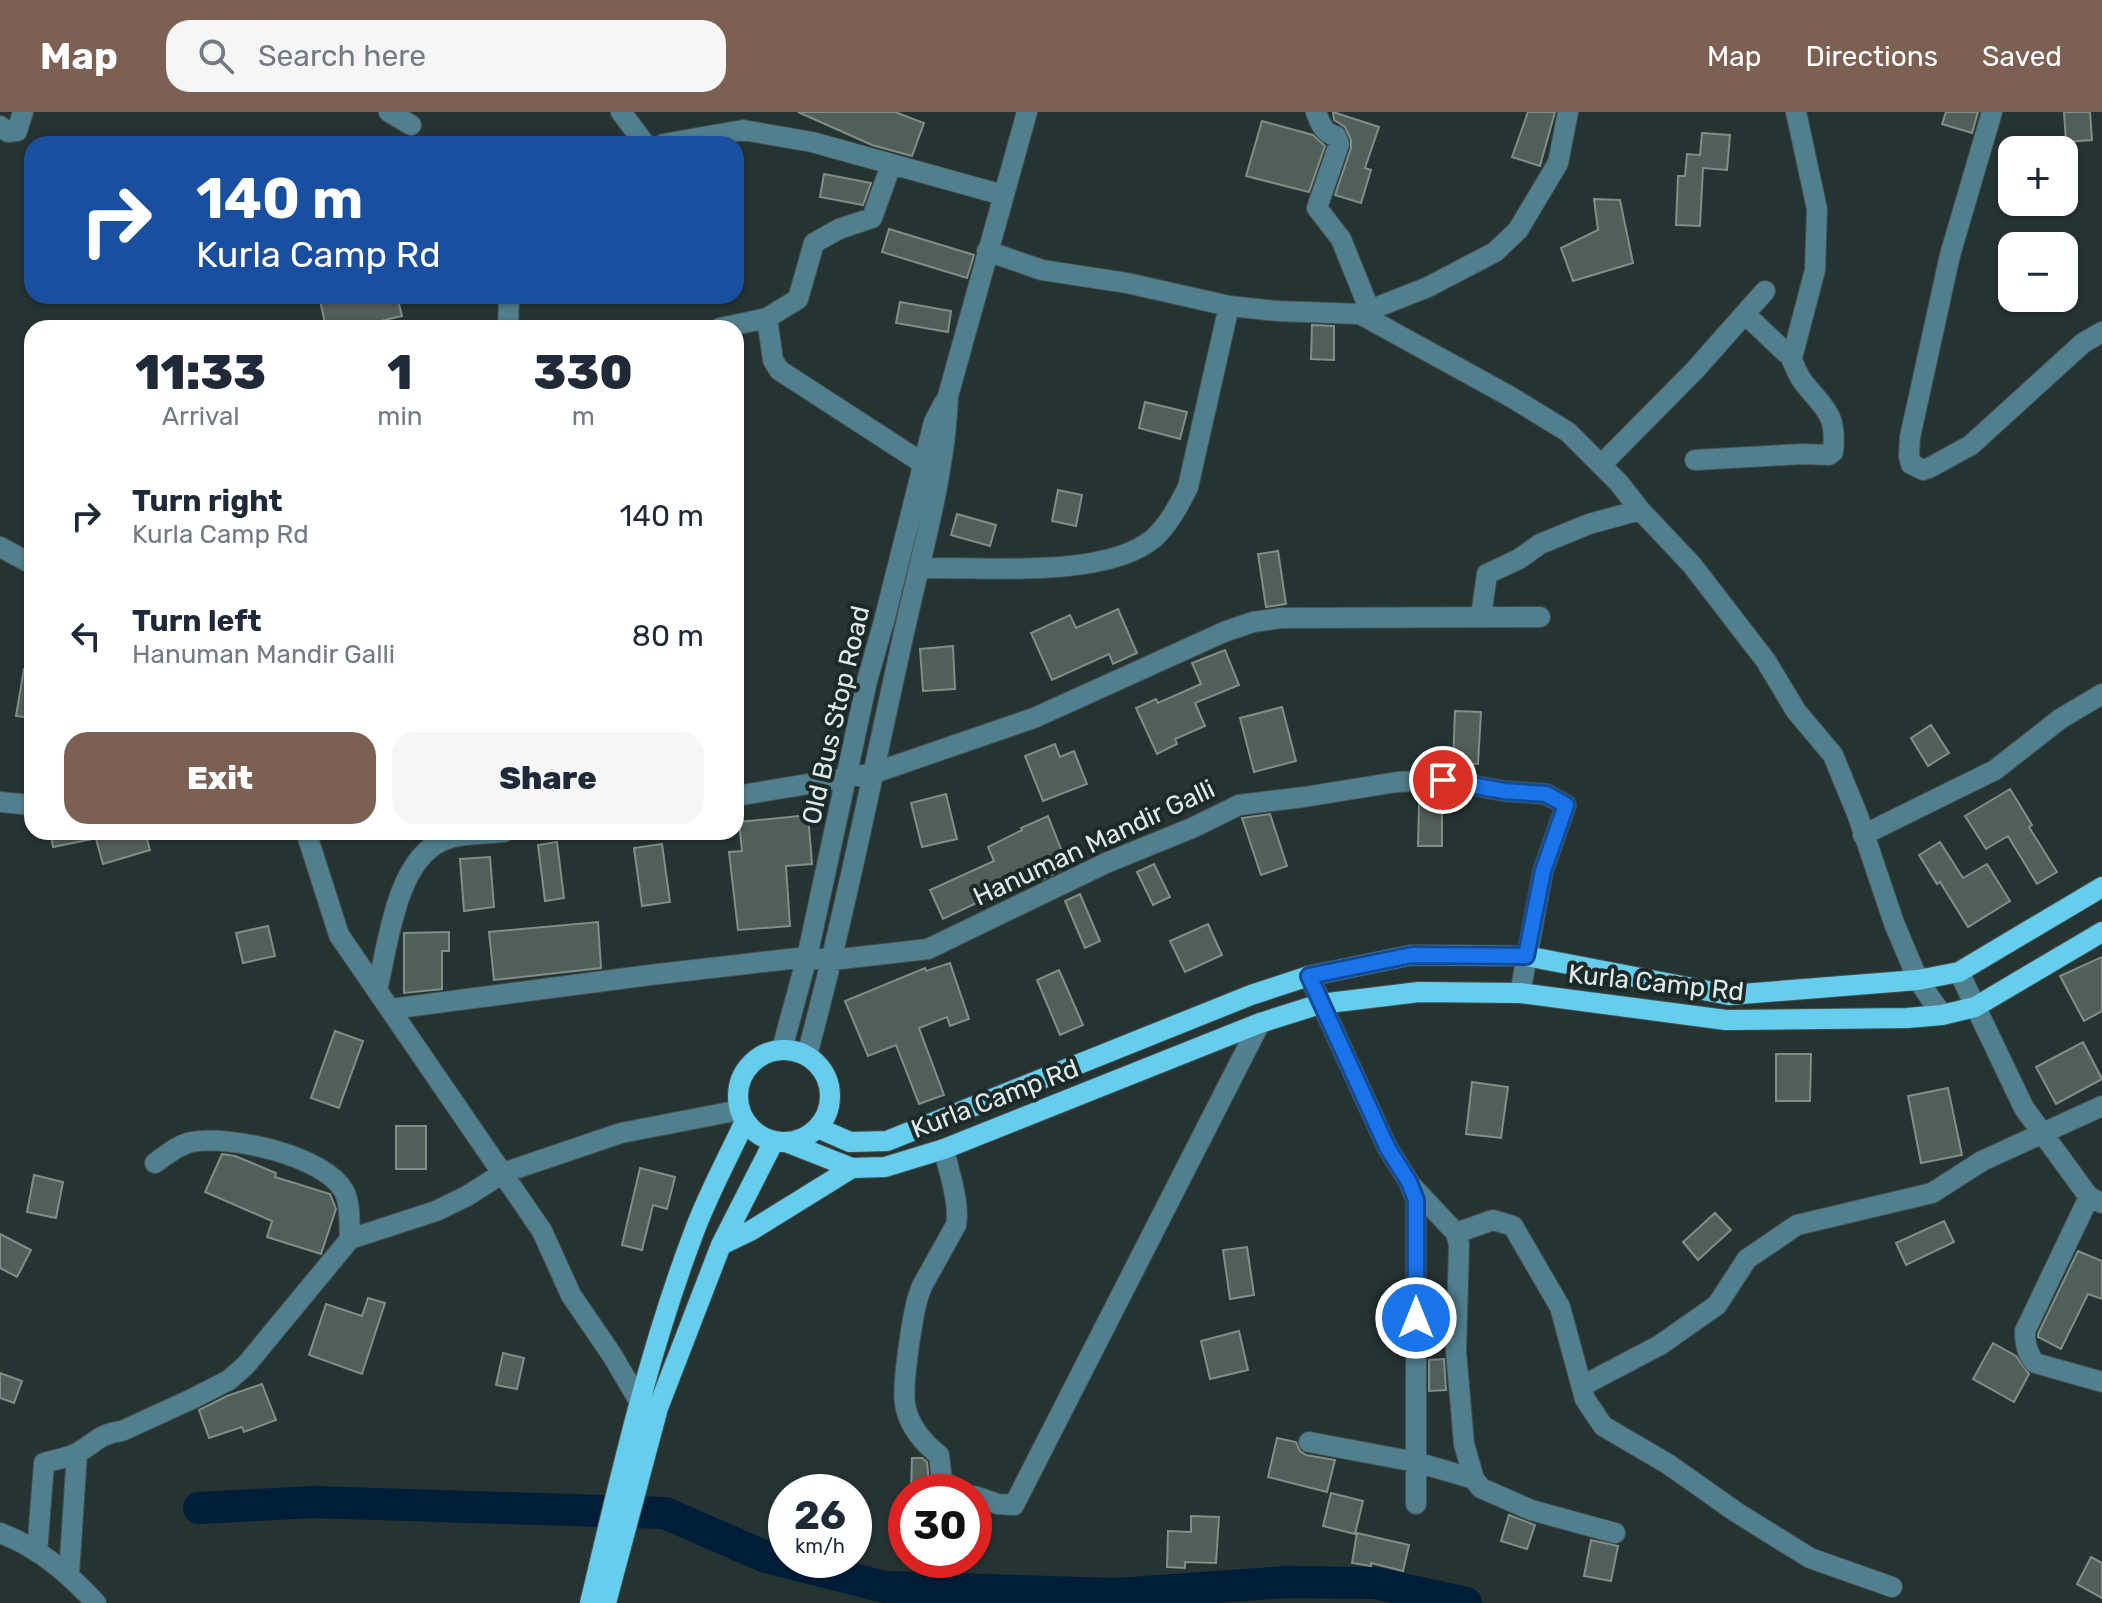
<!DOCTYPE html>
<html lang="en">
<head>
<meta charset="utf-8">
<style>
  :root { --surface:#fff; --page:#f6f6f7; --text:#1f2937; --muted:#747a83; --accent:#7d6054 }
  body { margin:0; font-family:Rubik,sans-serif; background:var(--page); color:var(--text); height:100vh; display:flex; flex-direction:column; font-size:30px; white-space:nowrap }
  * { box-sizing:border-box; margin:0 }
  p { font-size:26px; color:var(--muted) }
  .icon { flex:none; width:44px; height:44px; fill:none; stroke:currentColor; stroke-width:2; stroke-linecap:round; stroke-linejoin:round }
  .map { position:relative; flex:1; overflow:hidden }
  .panel { position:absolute; left:24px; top:208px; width:720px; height:520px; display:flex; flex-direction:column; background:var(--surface); border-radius:24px; box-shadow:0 2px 6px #0004 }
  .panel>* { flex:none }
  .top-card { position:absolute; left:24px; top:24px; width:720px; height:168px; border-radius:24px; box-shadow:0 2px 6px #0004; background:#1a4fa0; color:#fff; overflow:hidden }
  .tools { position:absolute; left:1998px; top:24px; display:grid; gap:16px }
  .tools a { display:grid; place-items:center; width:80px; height:80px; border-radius:16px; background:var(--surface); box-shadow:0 2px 6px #0004; font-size:40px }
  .speed { position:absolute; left:768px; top:1362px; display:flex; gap:16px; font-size:40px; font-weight:700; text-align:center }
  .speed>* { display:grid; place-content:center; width:104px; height:104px; border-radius:50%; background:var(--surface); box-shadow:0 2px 6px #0004; line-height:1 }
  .speed small { font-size:20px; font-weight:400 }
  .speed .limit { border:12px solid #d22; background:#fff; color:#111 }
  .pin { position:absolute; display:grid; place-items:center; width:68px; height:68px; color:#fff; margin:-34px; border:4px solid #fff; border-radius:50%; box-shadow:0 2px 8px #0007 }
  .me { position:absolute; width:88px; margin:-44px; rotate:0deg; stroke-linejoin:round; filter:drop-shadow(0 0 6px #0008) }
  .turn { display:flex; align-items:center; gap:28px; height:168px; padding:0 40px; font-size:36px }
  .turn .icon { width:104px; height:104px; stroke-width:2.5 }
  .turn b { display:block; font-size:56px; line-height:68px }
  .eta { display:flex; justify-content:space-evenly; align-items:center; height:136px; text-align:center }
  .eta b { font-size:48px; font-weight:800; line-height:56px }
  .button { display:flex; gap:16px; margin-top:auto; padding:16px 40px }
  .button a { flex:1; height:92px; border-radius:24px; background:var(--accent); color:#fff; font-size:32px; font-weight:800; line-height:92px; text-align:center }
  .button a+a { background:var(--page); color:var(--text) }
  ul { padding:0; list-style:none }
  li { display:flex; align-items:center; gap:24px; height:120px; padding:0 40px }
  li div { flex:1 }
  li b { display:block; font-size:30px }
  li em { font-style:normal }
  header { display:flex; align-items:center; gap:48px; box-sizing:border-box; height:112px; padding:0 40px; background:var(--accent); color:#fff }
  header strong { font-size:38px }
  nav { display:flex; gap:44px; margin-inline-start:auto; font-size:28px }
  .search { width:560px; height:72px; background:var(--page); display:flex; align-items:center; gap:20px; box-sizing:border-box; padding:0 28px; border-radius:24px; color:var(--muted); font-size:30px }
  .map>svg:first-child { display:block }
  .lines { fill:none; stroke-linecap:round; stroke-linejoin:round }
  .river { stroke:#001d38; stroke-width:32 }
  .building { fill:#525f58; stroke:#808e87; stroke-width:2 }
  .minor-casing { stroke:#43504f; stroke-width:22 }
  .major-casing { stroke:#43504f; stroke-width:22 }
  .minor { stroke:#517f8e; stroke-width:20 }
  .major { stroke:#67cded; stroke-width:20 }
  .route-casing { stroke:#114b97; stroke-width:20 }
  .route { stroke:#1a73e8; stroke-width:14 }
  .labels { text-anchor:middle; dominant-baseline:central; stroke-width:8; stroke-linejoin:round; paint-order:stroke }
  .street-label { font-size:26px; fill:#e2ebea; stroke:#1b2928 }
</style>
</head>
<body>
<header>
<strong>Map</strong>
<div class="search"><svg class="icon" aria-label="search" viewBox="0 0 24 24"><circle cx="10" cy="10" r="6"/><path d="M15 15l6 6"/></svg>Search here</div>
<nav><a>Map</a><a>Directions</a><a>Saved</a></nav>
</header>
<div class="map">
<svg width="2102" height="1491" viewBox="0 0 2102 1491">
  <rect width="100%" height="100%" fill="#253332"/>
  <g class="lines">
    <path class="river" d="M199,1396L313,1390L665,1401L766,1445L884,1475L1117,1482L1286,1470L1375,1471L1466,1491"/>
  </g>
  <path class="building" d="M798,0H895L924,11L912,44L872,33Z
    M1333,0L1379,15L1365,56L1371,58L1361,91L1335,83L1351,36V28L1345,15L1334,8Z
    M1528,0H1555L1540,54L1512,45Z
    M1946,0H1978L1972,21L1942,12Z
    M2064,0H2090L2092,28L2066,30Z
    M1262,9L1313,23L1325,34L1309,80L1246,64Z
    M1702,21L1730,23L1727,58L1703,56L1700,114L1676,113L1678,64H1685L1687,42L1700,43Z
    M824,62L871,71L863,93L820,85Z
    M1594,87L1620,88L1633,151L1573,169L1561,136L1598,118Z
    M889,117L974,143L967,166L882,140Z
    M319,184H364L365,187L397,184L402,204L350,216H326Z
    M900,190L951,199L948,220L896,211Z
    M1312,213L1334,214V248L1311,247Z
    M1145,290L1187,300L1180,327L1139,316Z
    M1058,378L1082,383L1076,414L1052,409Z
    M957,402L996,413L990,434L951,423Z
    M1278,439L1286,492L1266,495L1258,442Z
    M1118,497L1137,541L1113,552L1109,542L1052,568L1031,521L1070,503L1076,516Z
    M953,534L955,577L923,579L920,537Z
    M1225,538L1239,573L1195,591L1205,614L1175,627L1177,632L1157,642L1136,596L1156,587L1158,591L1201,572L1192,551Z
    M24,557H32V606L16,604Z
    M1282,595L1296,649L1254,660L1240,606Z
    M1455,599L1481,600L1478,652L1453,651Z
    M1931,613L1949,641L1928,654L1911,626Z
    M1055,632L1060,645L1074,639L1087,672L1043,689L1025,644Z
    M2010,677L2032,713L2029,715L2057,760L2037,772L2008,724L1986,737L1965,704Z
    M946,682L957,727L922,735L911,691Z
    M1419,692L1442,693V734H1418Z
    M1270,702L1287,754L1261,763L1242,706Z
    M808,703L812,752L786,754L790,814L738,818L729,740L742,739L739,710Z
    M1048,704L1068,755L1042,768L1039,761L943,807L930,778L994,749L988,735L1022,718L1021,716Z
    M50,720H93V727L53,735Z
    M94,720H145L150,738L103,752Z
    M557,730L564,786L545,789L538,733Z
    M1940,730L1963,766L1987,752L2010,789L1968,815L1940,770L1937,772L1919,743Z
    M662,732L670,790L642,794L634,736Z
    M490,745L494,795L464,799L460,747Z
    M1154,752L1170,785L1153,793L1137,760Z
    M1080,782L1100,829L1085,836L1065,789Z
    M598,810L601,856L494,868L489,820Z
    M1208,812L1222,843L1185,860L1170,829Z
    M268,814L275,844L243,851L236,821Z
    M449,820V839H442V877L404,881V821Z
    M2102,845V899L2084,909L2060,864Z
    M950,851L969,907L950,914L947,905L919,916L944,983L919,992L896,933L868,944L845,889L925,856L926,859Z
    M1059,858L1083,913L1060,923L1037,868Z
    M335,919L363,929L339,996L311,986Z
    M2083,930L2102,967L2056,992L2036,955Z
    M1776,942H1811L1810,989H1776Z
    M1472,970L1508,975L1501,1026L1466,1022Z
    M1948,976L1962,1043L1921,1051L1908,984Z
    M396,1014H426V1057H396Z
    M222,1042L235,1044L276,1061L275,1065L330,1082L336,1097L321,1142L267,1125L272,1109L205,1080Z
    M640,1056L675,1065L667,1097L653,1093L642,1138L622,1133Z
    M34,1063L63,1070L56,1106L27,1100Z
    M1715,1101L1731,1118L1698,1148L1683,1130Z
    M1944,1109L1954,1130L1906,1153L1896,1131Z
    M0,1122L31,1138L17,1165L0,1156Z
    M1247,1135L1254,1183L1230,1187L1223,1138Z
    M2078,1139L2102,1149V1187L2088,1182L2061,1237L2038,1225V1222Z
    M368,1186L385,1191L362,1262L309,1243L326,1192L362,1204Z
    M1239,1219L1248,1258L1210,1267L1201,1229Z
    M1993,1231L2016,1244L2029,1262L2014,1290L1973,1267Z
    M503,1241L524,1246L517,1277L496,1273Z
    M1444,1247L1446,1278L1429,1279V1248Z
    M0,1261L22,1269L14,1291L0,1286Z
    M262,1272L276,1308L244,1320L242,1315L209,1326L199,1298L227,1284Z
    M1277,1326L1296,1330L1300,1339L1306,1343L1335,1348L1327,1380L1268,1365Z
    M912,1346H922L927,1350L929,1371L935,1380H911Z
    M1331,1381L1363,1389L1355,1422L1323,1414Z
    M1509,1403L1535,1413L1527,1437L1501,1429Z
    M1191,1404L1219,1405L1216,1451L1185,1450V1456L1167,1455L1168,1419L1191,1420Z
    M1357,1421L1409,1433L1403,1459L1371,1451V1454L1352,1451Z
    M1591,1428L1618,1434L1611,1469L1584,1464Z
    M2091,1445L2102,1451V1486L2077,1472Z"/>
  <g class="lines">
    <defs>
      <path id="minor" d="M389,0L411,13
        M621,0L645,32
        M1316,0C1320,11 1324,22 1336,24L1339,32L1317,96L1341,127L1370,199
        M1568,0L1558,51L1518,118L1495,140L1428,175L1360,202L1511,285L1568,320L1619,371L1640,398L1692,453L1766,549L1796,599L1833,643L1858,704L1894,811L1918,868L1942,903
        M1992,0L1950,143L1910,325L1909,344L1911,352L1923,358L1929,356L1971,333L2083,231L2102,220
        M0,14L8,20L17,19L23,0
        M663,32L743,18L812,30L1003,83
        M987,139L1042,158L1127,171L1229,194L1277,199L1360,202
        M1745,202L1785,240L1793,242L1815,158L1817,97L1796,0
        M767,206L773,248L779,258L924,352
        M508,216L509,184
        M720,216L767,206L798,187L814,131L839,117L872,106L891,53
        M1695,348L1803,342L1829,343L1833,340C1837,301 1825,298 1804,271C1797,263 1794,251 1789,242
        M1601,353L1695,258L1765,179
        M0,435L32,452
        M921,456C983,455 1106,467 1154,426C1169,412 1179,393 1188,375L1229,194
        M1481,504L1487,462L1519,447L1540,432L1589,412L1640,398
        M736,684L874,661L1034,606L1224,520L1253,510L1281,506L1540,505
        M0,690L32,693
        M306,720L339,823L542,1119L571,1183L612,1243L639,1289L651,1293
        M1863,723L1995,658L2060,607L2102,582
        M1959,860L2024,996L2089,1085L2102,1091
        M1309,864L1387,1035L1409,1070L1416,1088V1392
        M377,878C388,833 396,749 442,729C460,721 485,722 504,720
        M391,897L650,863L807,845L832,848L928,837L1106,751L1192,716L1239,693L1304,685L1397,670L1443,668L1504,679L1546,682L1566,693L1543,759L1520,881
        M782,937L807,845L867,569L884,509L934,310L944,291
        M807,943C845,802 873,659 905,516C922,439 945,363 948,284L1027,0
        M944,1037C949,1062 960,1089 956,1113L922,1174L918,1185C912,1207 902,1271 905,1292C908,1313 924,1332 939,1343L942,1369L963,1380
        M155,1051C165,1044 179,1032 192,1030C229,1023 324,1043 344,1079C351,1092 349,1112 350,1127
        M1411,1073L1456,1121L1459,1132L1456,1239L1464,1332L1474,1367L1481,1376L1531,1398L1615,1421
        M2089,1085L2025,1219C2025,1232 2027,1241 2035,1251L2102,1270
        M1456,1121L1493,1108L1513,1114L1560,1195L1585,1287L1603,1314L1668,1352L1736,1400L1810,1446L1892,1475
        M1582,1274L1660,1233L1717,1193L1747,1147L1797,1113L1932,1081L1982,1049L2102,994
        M1309,1330L1416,1350L1474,1367
        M974,1384L998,1392L1014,1393L1260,911
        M0,1421C38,1435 68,1461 96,1491
        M37,1440L44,1351C54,1348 66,1346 75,1342C94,1333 97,1322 122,1319L194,1286L229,1268L246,1253L350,1127L436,1099L467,1084L503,1061L621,1021L740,998
        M69,1462L77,1341"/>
      <path id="major" d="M738 984a46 46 0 1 1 92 0a46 46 0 1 1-92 0Z
        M818,1016L850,1030L887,1029L1251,883L1309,864L1412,843L1526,844L1729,883L1918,868L1959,860L2102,775
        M786,1030L852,1056L885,1055L944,1037L1260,911L1320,892L1419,880L1520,881L1726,908L1907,906L1942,903L1975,895L2102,820
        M721,1133L752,1118L852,1056
        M590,1491C620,1366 648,1241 694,1120C708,1082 728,1046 745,1009
        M606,1491L658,1296L721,1133L774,1029"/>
    </defs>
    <use href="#minor" class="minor-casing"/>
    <use href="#major" class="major-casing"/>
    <use href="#minor" class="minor"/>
    <use href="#major" class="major"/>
  </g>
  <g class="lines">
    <defs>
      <path id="route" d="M1416,1206V1088L1409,1070L1387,1035L1309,864L1412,843L1526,844L1543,759L1566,693L1546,682L1504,679L1443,668"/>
    </defs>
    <use href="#route" class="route-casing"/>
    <use href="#route" class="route"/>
  </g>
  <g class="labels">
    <g class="street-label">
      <text transform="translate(836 603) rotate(-77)">Old Bus Stop Road</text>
      <text transform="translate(1094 731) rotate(-25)">Hanuman Mandir Galli</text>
      <text transform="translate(1656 871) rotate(6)">Kurla Camp Rd</text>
      <text transform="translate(995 987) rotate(-21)">Kurla Camp Rd</text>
    </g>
  </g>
</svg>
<div class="tools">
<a>+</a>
<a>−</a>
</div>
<div class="speed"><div>26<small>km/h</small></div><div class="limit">30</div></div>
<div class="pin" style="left:1443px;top:668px;background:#d93025"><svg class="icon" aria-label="arrive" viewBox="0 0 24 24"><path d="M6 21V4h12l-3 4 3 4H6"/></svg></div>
<svg class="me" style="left:1416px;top:1206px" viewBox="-20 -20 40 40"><circle r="17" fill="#1a73e8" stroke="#fff" stroke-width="3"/><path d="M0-11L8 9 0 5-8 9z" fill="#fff"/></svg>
<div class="top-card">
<div class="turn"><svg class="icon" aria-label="right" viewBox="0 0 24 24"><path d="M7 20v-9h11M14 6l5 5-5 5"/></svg><div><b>140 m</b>Kurla Camp Rd</div></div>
</div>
<section class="panel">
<div class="eta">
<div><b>11:33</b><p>Arrival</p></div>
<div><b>1</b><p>min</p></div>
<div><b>330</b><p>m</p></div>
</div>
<ul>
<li><svg class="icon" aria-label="right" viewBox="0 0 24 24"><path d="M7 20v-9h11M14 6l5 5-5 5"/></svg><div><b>Turn right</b><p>Kurla Camp Rd</p></div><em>140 m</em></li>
<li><svg class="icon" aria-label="left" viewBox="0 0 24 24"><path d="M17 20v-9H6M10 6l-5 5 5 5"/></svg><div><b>Turn left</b><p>Hanuman Mandir Galli</p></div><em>80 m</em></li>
</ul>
<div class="button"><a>Exit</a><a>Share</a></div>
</section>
</div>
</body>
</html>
